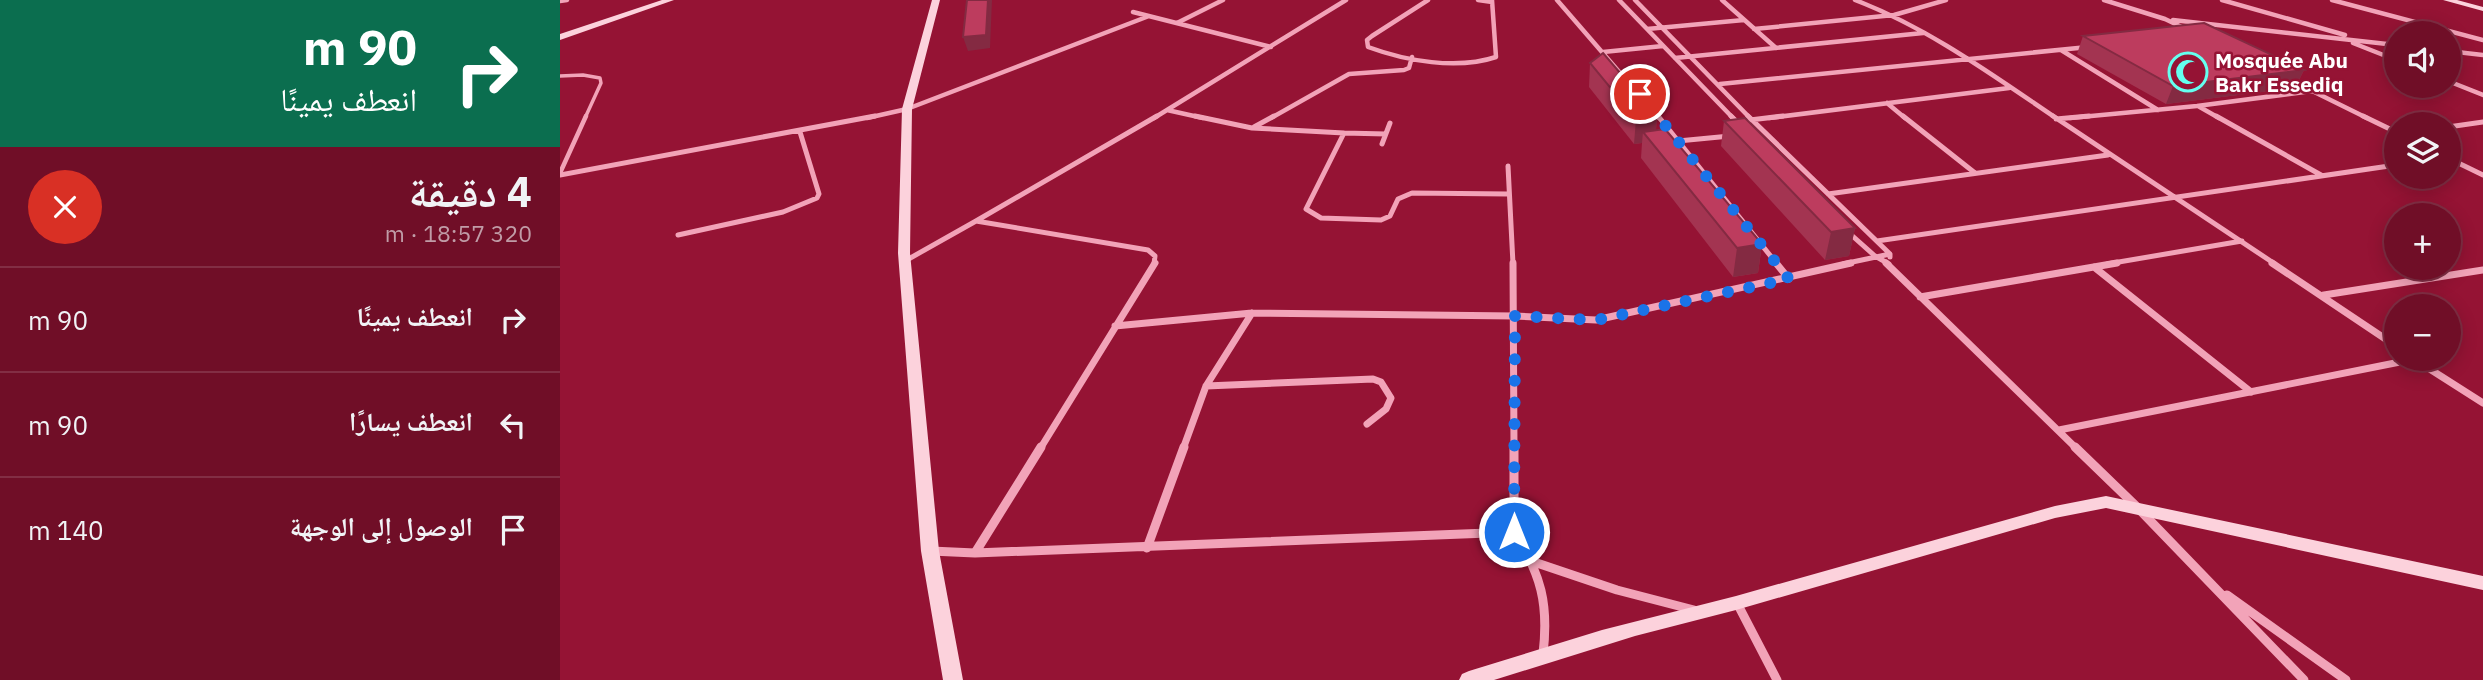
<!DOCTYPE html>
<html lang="ar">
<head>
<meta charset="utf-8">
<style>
  :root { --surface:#700e27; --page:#75172f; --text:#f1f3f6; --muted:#c09ca7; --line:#822e44 }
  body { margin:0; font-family:"IBM Plex Sans","Noto Naskh Arabic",sans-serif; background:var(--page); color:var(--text); direction:rtl; height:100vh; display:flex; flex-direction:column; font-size:26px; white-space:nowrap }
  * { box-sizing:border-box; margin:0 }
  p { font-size:23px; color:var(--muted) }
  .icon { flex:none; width:38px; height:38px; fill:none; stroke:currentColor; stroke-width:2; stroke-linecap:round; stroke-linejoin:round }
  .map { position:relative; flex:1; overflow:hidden; direction:ltr }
  .details { display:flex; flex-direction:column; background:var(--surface); width:560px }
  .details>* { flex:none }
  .guide { background:#0b6e4f; color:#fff; overflow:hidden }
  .fabs { position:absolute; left:1824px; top:21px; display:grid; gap:14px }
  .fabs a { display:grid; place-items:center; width:77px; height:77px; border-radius:50%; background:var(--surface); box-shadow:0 4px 18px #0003,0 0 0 2px var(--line); font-size:35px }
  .pin { position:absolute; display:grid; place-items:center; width:60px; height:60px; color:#fff; margin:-30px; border:4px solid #fff; border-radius:50%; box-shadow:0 2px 7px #0007 }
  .me { position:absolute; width:77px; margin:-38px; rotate:0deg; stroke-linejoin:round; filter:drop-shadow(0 0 5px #0008) }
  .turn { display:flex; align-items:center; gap:24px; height:147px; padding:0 28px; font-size:32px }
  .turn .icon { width:91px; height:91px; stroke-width:2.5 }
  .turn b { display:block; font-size:49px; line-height:60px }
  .round { display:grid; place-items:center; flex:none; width:74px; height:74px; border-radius:37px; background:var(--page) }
  .head { display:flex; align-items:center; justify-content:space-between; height:119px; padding:0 28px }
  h1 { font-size:42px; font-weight:700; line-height:52px }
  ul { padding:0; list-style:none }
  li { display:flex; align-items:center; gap:21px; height:105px; padding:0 28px; border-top:2px solid var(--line) }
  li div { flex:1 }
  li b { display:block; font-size:26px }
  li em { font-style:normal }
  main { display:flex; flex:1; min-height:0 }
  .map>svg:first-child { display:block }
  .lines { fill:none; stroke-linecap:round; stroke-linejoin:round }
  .lane-far1 { stroke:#f2a3b8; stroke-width:3.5 }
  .lane { stroke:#f2a3b8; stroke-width:4.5 }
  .street-far3 { stroke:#f2a3b8; stroke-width:4.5 }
  .street-far2 { stroke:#f2a3b8; stroke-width:5 }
  .street-far1 { stroke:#f2a3b8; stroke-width:7 }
  .street { stroke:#f2a3b8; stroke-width:9 }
  .secondary { fill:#fcd2dc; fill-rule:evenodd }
  .wall { fill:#a33451 }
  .shaded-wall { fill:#842a42 }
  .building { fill:#bd3c5e; stroke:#842a42; stroke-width:2 }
  .route { stroke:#1a73e8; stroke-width:12; stroke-dasharray:0 21.6 }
  .labels { text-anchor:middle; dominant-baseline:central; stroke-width:5; stroke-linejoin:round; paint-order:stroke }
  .far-poi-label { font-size:21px; font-weight:bold; fill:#fff; stroke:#951334; text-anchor:start }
</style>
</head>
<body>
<main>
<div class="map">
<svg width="1923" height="680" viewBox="0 0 1923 680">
  <rect width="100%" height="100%" fill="#951334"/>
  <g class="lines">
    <path class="lane-far1" d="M0,76L23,75L40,78L41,83L25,118"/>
    <path class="lane" d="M0,173L26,116"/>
    <path class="street-far3" d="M868,0L812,36L807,40L808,47C846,61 897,70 936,57L932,0
      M918,0L932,2
      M997,0L1099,118
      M1059,0L1173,118
      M1075,0L1190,118
      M1162,0L1216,48
      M1295,0C1368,28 1431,74 1496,118
      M1544,0L1605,19L1628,30
      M1662,0L1785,35
      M1772,0L1923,40
      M0,1L7,0
      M573,12L711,47
      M1613,20L1836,45
      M617,23L663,0
      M1087,29L1184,20
      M1194,29L1334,15L1386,0
      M1793,43L1836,60
      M1501,50L1598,110
      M1888,51L1923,55
      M1043,52L1103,46
      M1115,58L1363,33
      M1730,80L1807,118
      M1888,81L1923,95
      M1160,84L1528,47
      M1327,103L1345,118
      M1638,106L1659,118
      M607,110L643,118
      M307,118L347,109L589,16
      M594,118L786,0
      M711,118L789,74L844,70L849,68L852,57
      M1209,118L1449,88
      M1510,118L1637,106L1752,91"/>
    <path class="street-far2" d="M635,116L692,128L784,133L746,209L761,218L821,220L830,216L838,199L852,193L948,194
      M1098,116L1217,264
      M1171,116L1180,125
      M1188,116L1330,254V257
      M1343,116L1415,173
      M1493,116L1715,264
      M1656,116L1761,175
      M1803,116L1836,132
      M1496,119L1529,116
      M1190,120L1223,116
      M694,127L714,116
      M1888,127L1923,122
      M784,133L826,134
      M1118,141L1170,136
      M822,144L830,123
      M1888,158L1923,175
      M948,166L953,264
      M0,175L315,116
      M1268,194L1548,155
      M1288,232L1315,256L1329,264
      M118,235L223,212L257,198L259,194L240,132
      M1317,241L1836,165
      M345,261L416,221
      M594,264L595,256L588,250L416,221L597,116
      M1283,264L1330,254
      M1547,264L1682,241"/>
    <path class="street-far1" d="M953,263L954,449
      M1216,263L1229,279
      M1326,263L1517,449
      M1712,263L1836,346
      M1534,267L1691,392
      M1764,295L1923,270
      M1360,297L1557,263
      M555,326L692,313L955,316L1036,320L1291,263
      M1854,359L1923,403
      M646,386L813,379L821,382L831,398L826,409L807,424
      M1499,430L1855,359
      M480,449L595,263
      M623,449L646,386L692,313"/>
    <path class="street" d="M481,447L415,553L954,532V447
      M1515,447L1577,507L1744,680
      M954,532C981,574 989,604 983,654
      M587,548L624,447
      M371,551L415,553
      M974,562L1057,590L1134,610
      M1667,595L1786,680
      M1177,603L1217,680"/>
    <path class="secondary" d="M102,0H114L0,40V34Z
      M372,0H380L352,109L350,253L379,551L403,680H383L361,551L338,253L342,109Z
      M1883,0H1897L1923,7V11Z
      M1546,496L1923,576V590L1546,508L1495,518L1176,610L1075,636L934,680H899L902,674L909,671L1042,630L1176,596L1495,506Z"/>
  </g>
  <path class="wall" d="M1523,36L1744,70L1735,88L1606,104L1517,54Z
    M1030,63L1097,116L1096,130L1202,244L1198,273L1173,277L1081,158L1082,143L1074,144L1029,87Z
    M1164,121L1295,228L1289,256L1265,260L1161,146Z"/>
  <path class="shaded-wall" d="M428,0H432L430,48L408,51L403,37Z
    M1744,70L1735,88L1606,104L1613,86Z
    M1097,116L1095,142L1083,132L1082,143L1074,144L1076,119Z
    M1295,228L1289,256L1265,260L1271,232Z
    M1202,244L1198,273L1173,277L1177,248Z"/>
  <path class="building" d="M407,0H428L426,35L403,37Z
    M1644,23L1744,70L1613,86L1523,36Z
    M1043,53L1097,116L1076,119L1030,63Z
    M1185,118L1295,228L1271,232L1164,121Z
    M1105,129L1202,244L1177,248L1083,132Z"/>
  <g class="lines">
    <path class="route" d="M954,532L955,316L1036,320L1229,279L1080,94"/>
  </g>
  <defs>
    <symbol id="mosque-ring" viewBox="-11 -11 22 22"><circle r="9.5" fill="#951334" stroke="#64ffef" stroke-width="1.5"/><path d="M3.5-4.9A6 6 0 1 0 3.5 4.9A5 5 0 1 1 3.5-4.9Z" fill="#64ffef"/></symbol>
  </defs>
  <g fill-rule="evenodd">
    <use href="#mosque-ring" x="1606" y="50" width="44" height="44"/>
  </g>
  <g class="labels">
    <g class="far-poi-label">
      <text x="1655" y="60">Mosquée Abu<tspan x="1655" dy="24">Bakr Essediq</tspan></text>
    </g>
  </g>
</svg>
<div class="fabs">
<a><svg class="icon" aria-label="sound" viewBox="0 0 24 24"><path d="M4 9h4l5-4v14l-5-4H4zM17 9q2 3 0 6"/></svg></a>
<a><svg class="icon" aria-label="layers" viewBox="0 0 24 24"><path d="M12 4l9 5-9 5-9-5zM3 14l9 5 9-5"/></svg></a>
<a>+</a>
<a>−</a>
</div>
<div class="pin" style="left:1080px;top:94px;background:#d93025"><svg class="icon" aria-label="arrive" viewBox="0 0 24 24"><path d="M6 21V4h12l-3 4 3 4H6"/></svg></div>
<svg class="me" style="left:954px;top:532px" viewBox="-20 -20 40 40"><circle r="17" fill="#1a73e8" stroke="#fff" stroke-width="3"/><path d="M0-11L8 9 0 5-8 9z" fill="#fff"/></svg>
</div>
<section class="details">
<div class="guide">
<div class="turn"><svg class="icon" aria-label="right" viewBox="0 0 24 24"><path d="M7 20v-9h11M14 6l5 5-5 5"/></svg><div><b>90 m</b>انعطف يمينًا</div></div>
</div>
<div class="head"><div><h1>4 دقيقة</h1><p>320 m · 18:57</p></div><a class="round" style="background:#d93025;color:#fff"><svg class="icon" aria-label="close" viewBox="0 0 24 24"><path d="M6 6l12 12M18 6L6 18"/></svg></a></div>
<ul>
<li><svg class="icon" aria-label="right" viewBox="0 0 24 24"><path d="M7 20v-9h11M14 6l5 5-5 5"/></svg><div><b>انعطف يمينًا</b></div><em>90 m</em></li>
<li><svg class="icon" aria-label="left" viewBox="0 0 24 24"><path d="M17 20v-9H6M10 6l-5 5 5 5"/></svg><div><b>انعطف يسارًا</b></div><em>90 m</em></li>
<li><svg class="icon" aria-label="arrive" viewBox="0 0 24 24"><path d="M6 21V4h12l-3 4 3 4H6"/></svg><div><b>الوصول إلى الوجهة</b></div><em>140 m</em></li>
</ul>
</section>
</main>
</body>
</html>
